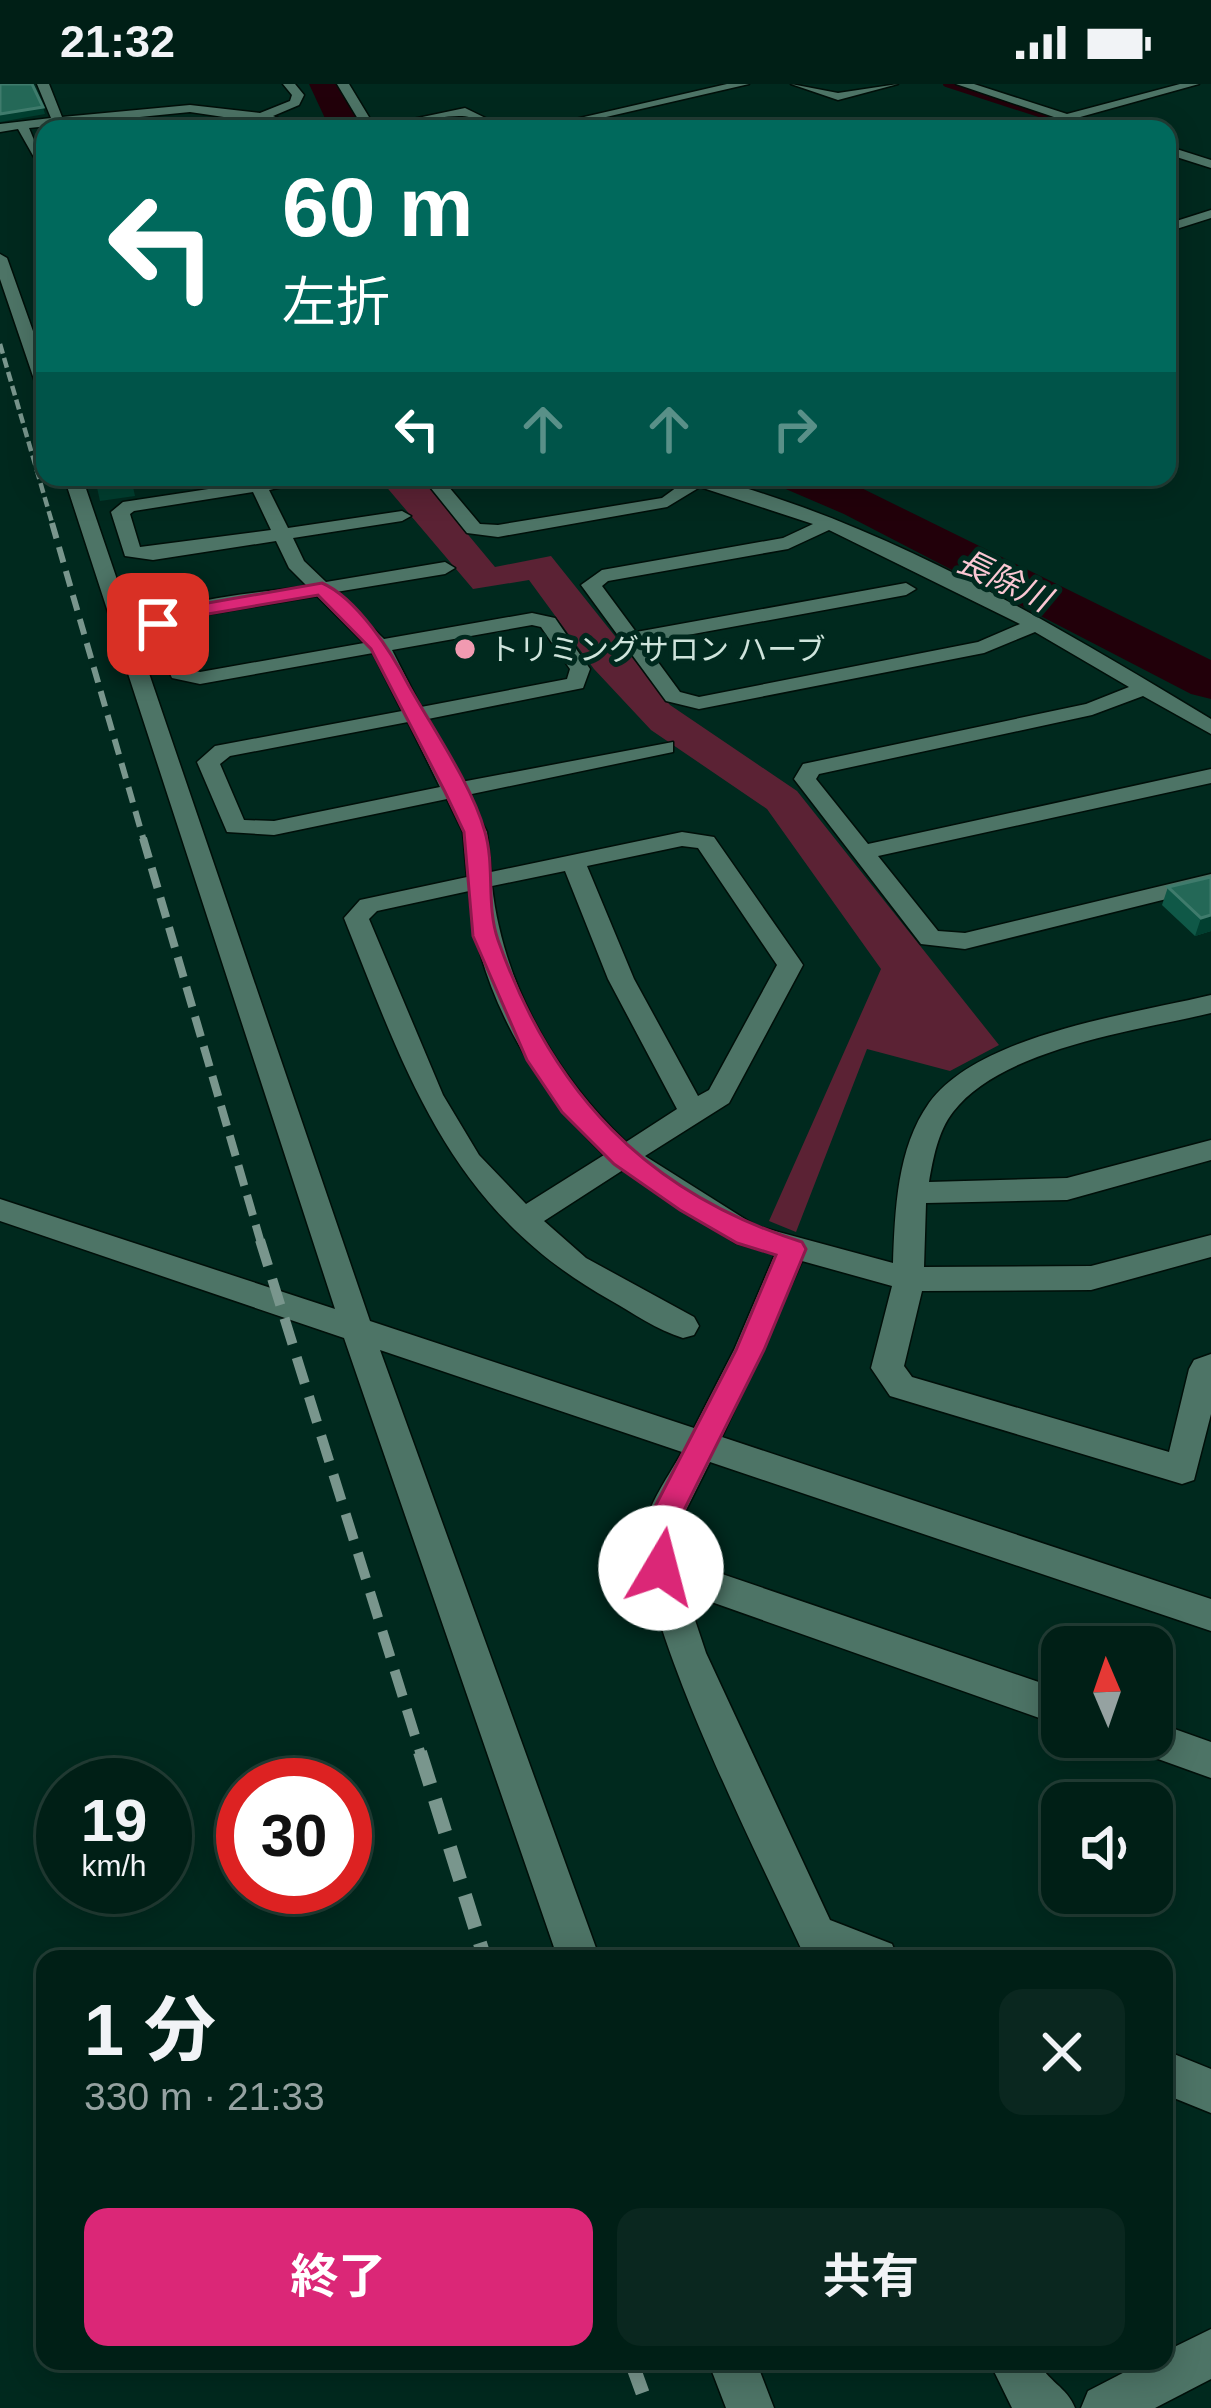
<!DOCTYPE html>
<html lang="ja">
<head>
<meta charset="utf-8">
<style>
  :root { --surface:#001f16; --page:#0a271f; --text:#f1f3f6; --muted:#95a2a1; --line:#223d35; --accent:#db2777 }
  body { margin:0; font-family:Helvetica,"Noto Sans JP",sans-serif; background:var(--page); color:var(--text); height:100vh; display:flex; flex-direction:column; font-size:45px; white-space:nowrap }
  * { box-sizing:border-box; margin:0 }
  p { font-size:39px; color:var(--muted) }
  .icon { flex:none; width:66px; height:66px; fill:none; stroke:currentColor; stroke-width:2; stroke-linecap:round; stroke-linejoin:round }
  .map { position:relative; flex:1; overflow:hidden }
  .panel { position:absolute; left:36px; top:1866px; width:1137px; height:420px; display:flex; flex-direction:column; background:var(--surface); border-radius:24px; box-shadow:0 6px 30px #0003,0 0 0 3px var(--line) }
  .panel>* { flex:none }
  .hud { position:absolute; left:36px; top:36px; width:1140px; height:366px; border-radius:24px; box-shadow:0 6px 30px #0003,0 0 0 3px var(--line); background:#00695c; color:#fff; overflow:hidden }
  .needle { width:78px; rotate:358deg }
  .tools { position:absolute; left:1041px; top:1542px; display:grid; gap:24px }
  .tools a { display:grid; place-items:center; width:132px; height:132px; border-radius:24px; background:var(--surface); box-shadow:0 6px 30px #0003,0 0 0 3px var(--line); font-size:60px }
  .speed { position:absolute; left:36px; top:1674px; display:flex; gap:24px; font-size:60px; font-weight:700; text-align:center }
  .speed>* { display:grid; place-content:center; width:156px; height:156px; border-radius:50%; background:var(--surface); box-shadow:0 6px 30px #0003,0 0 0 3px var(--line); line-height:1 }
  .speed small { font-size:30px; font-weight:400 }
  .speed .limit { border:18px solid #d22; background:#fff; color:#111 }
  .pin { position:absolute; display:grid; place-items:center; width:102px; height:102px; color:#fff; margin:-51px; border-radius:24px; box-shadow:0 6px 18px #0006 }
  .me { position:absolute; width:132px; margin:-66px; rotate:8deg; stroke-linejoin:round; filter:drop-shadow(0 0 9px #0008) }
  .turn { display:flex; align-items:center; gap:42px; height:252px; padding:0 48px; font-size:54px }
  .turn .icon { width:156px; height:156px; stroke-width:2.5 }
  .turn b { display:block; font-size:84px; line-height:102px }
  .lanes { display:flex; align-items:center; height:114px; padding:0 48px; background:#0003; justify-content:center; gap:60px; direction:ltr }
  .lanes .off { opacity:.35 }
  .round { display:grid; place-items:center; flex:none; width:126px; height:126px; border-radius:24px; background:var(--page) }
  .overview { display:flex; align-items:center; justify-content:space-between; height:204px; padding:0 48px }
  h1 { font-size:72px; font-weight:700; line-height:90px }
  .cta { display:flex; gap:24px; margin-top:auto; padding:24px 48px }
  .cta a { flex:1; height:138px; border-radius:24px; background:var(--accent); color:#fff; font-size:48px; font-weight:700; line-height:138px; text-align:center }
  .cta a+a { background:var(--page); color:var(--text) }
  .status { display:flex; justify-content:space-between; align-items:center; height:84px; padding:0 60px; background:var(--surface); direction:ltr }
  .status svg { height:33px; fill:currentColor }
  .map>svg:first-child { display:block }
  .green { fill:#5b2234 }
  .lines { fill:none; stroke-linecap:round; stroke-linejoin:round }
  .stream { stroke:#22000a; stroke-width:6 }
  .river { fill:#22000a; fill-rule:evenodd }
  .minor-casing { stroke:#000f09; stroke-width:3 }
  .minor { fill:#4d7466; fill-rule:evenodd }
  .rail-far4 { stroke:#79968d; stroke-width:4.5; stroke-dasharray:10 4.5; stroke-linecap:butt }
  .rail-far3 { stroke:#79968d; stroke-width:6; stroke-dasharray:16 9; stroke-linecap:butt }
  .rail-far2 { stroke:#79968d; stroke-width:8; stroke-dasharray:21 10; stroke-linecap:butt }
  .rail-far1 { stroke:#79968d; stroke-width:10; stroke-dasharray:27 14; stroke-linecap:butt }
  .rail { stroke:#79968d; stroke-width:14; stroke-dasharray:34 16; stroke-linecap:butt }
  .wall { fill:#0f5847 }
  .shaded-wall { fill:#013f30 }
  .building { fill:#246857; stroke:#3f7b6c; stroke-width:3 }
  .route { fill:#db2777; stroke:#8e194d; stroke-width:3 }
  .poi-dot { fill:#f19ab1; stroke:#00291e; stroke-width:4.5 }
  .labels { text-anchor:middle; dominant-baseline:central; stroke-width:10; stroke-linejoin:round; paint-order:stroke }
  .far-poi-label { font-size:30px; fill:#cfe4dc; stroke:#00291e; text-anchor:start }
  .far-water-label { font-size:33px; font-style:italic; fill:#fbc7d3; stroke:#00291e }
</style>
</head>
<body>
<div class="status"><b>21:32</b><svg viewBox="0 0 49 12"><path d="M0 12V9h3v3zM5 12V6h3v6zM10 12V3h3v9zM15 12V0h3v12zM26 1h20v11H26zM47 4h2v5h-2z"/></svg></div>
<div class="map">
<svg width="1211" height="2324" viewBox="0 0 1211 2324">
  <rect width="100%" height="100%" fill="#00291e"/>
  <path class="green" d="M378,393H420L495,483L551,472L670,621L797,707L999,961L950,987L867,965L796,1148L769,1137L881,885L767,725L651,646L594,585L529,496L473,505Z"/>
  <g class="lines">
    <path class="stream" d="M946,0L1045,32
      M1063,38L1088,45"/>
    <path class="river" d="M309,0H339L362,45H330Z
      M774,393H839L1211,576V615L1191,610L844,430L781,403Z"/>
    <defs>
      <path id="minor" d="M37,0H49L62,33L190,21L260,29L290,17L292,11L283,0H295L304,11L299,21L273,32L305,45L190,28L29,44L45,83L39,82L18,45L0,48V40L51,34Z
        M337,0H349L375,43L465,24L508,45C490,45 478,33 462,32C434,31 396,45 364,45Z
        M727,0H749L554,45H532Z
        M791,0L838,9L898,0L838,16Z
        M956,0H974L1067,30L1180,0H1199L1037,45H1017L1054,33Z
        M1167,62L1211,76V84L1167,70Z
        M1211,126V134L1167,148V140Z
        M0,170L7,174L45,281V309L37,304L0,195Z
        M64,393H82L370,1237L694,1344L734,1266L775,1170L736,1159L623,1086L544,1137L586,1174L694,1233L699,1242L694,1251L683,1254C657,1246 633,1229 610,1216C450,1126 408,994 344,834L360,816L467,793L463,748L447,715L274,751L227,748L197,678L215,662L402,627L373,569L200,600L172,594L148,540C177,512 266,509 307,502L289,484L276,457L153,476L125,472L111,428L123,418L248,399L245,393H328L269,406L288,444L402,427L411,432L402,437L293,454L304,477L326,498L445,478L455,484L445,490L336,508L384,555L532,529L555,534L590,585L583,604L428,635L461,698L673,658V668L467,711L487,748L491,788L682,748L714,753L799,875L803,881L729,1019L645,1072L756,1142L893,1179C895,1126 897,1064 929,1019C979,950 1132,930 1211,911V929C1136,947 1002,964 953,1028C938,1047 933,1075 929,1098L1067,1094L1211,1056V1076L1067,1116L926,1119L924,1183L1091,1182L1211,1151V1173L1091,1206L922,1207L904,1282L912,1293L1169,1368L1189,1285L1194,1276L1211,1270V1330L1194,1396L1182,1400L890,1312L871,1284L892,1202L802,1177L722,1353L1211,1515V1547L710,1378L679,1440L678,1475L1062,1606V1642L686,1509L706,1569L830,1836L892,1860L898,1875H806C768,1791 628,1520 645,1442C650,1417 670,1390 682,1368L380,1266L600,1875H558L344,1254L0,1137V1115L335,1225ZM253,408L271,446L140,463L130,430L134,427ZM317,512L364,559L200,588L187,585L169,542L180,535ZM532,541L541,543L570,585L567,595L421,623L392,566ZM408,638L440,703L274,737L244,736L220,680L230,672ZM682,762L698,764L777,881L709,1006L698,1012L634,895L587,782ZM565,787L608,895L677,1025L626,1058C555,991 503,900 492,802ZM469,807C477,906 534,1003 604,1071L526,1120L479,1071L443,1011L369,835L377,827Z
        M422,393H483L448,402L480,440L498,441L662,414L684,398L677,393C721,393 761,409 802,423C945,475 1080,556 1211,635V650L1143,612L1092,631L819,690L816,695L868,760L1211,685V699L878,772L938,847L965,849L1211,790V804L965,865L921,860L794,695L803,680L1086,620L1129,603L1035,548L984,569L699,625L666,617L581,501L602,486L783,454L813,440L700,403L667,423L498,453L467,449ZM829,446L1020,540L978,558L699,613L680,608L644,559L906,511L916,505L906,499L636,548L602,502L608,497L788,465Z
        M1152,1637L1211,1658V1694L1133,1666L1127,1653H1152Z
        M1164,1966L1211,1985V2029L1164,2010Z
        M1211,2245V2295L1155,2324H1081L1088,2307L1146,2277H1164V2268Z
        M708,2277H756L774,2324H726Z
        M989,2277H1038C1047,2297 1067,2303 1075,2324H1012Z"/>
    </defs>
    <use href="#minor" class="minor-casing"/>
    <use href="#minor" class="minor"/>
    <path class="rail-far4" d="M0,260L53,442"/>
    <path class="rail-far3" d="M52,439L144,757"/>
    <path class="rail-far2" d="M143,754L261,1159"/>
    <path class="rail-far1" d="M260,1156L421,1671"/>
    <path class="rail" d="M420,1668L485,1875
      M631,2277L648,2324"/>
  </g>
  <path class="wall" d="M1211,793V847L1195,852L1162,821L1168,803Z"/>
  <path class="shaded-wall" d="M43,23L45,30L0,38V30Z
    M131,394L135,412L100,417L96,399Z
    M1211,831V847L1195,852L1201,834Z"/>
  <path class="building" d="M0,0H32L43,23L0,30Z
    M95,393H131V394L96,399Z
    M1211,793V831L1201,834L1168,803Z"/>
  <path class="route" d="M322,499C357,514 392,569 409,602C433,645 472,701 485,748C495,782 486,822 498,856C552,1008 646,1109 802,1158L806,1165L764,1266L677,1440V1484L672,1494L661,1499L649,1494L645,1484L646,1440L736,1266L776,1171L737,1159L680,1126L614,1080L562,1028L527,976L473,852L464,748L445,708L371,565L318,511L179,535L158,545L149,540L174,525Z"/>
  <circle class="poi-dot" cx="465" cy="565" r="12"/>
  <g class="labels">
    <g class="far-poi-label">
      <text x="489" y="565">トリミングサロン ハーブ</text>
    </g>
    <g class="far-water-label">
      <text transform="translate(1004 496) rotate(26)">長除川</text>
    </g>
  </g>
</svg>
<div class="tools">
<a><svg class="needle" viewBox="-14 -14 28 28"><path d="M0-13l5 13h-10z" fill="#e53935"/><path d="M0 13l5-13h-10z" fill="#95a2a1"/></svg></a>
<a><svg class="icon" aria-label="sound" viewBox="0 0 24 24"><path d="M4 9h4l5-4v14l-5-4H4zM17 9q2 3 0 6"/></svg></a>
</div>
<div class="speed"><div>19<small>km/h</small></div><div class="limit">30</div></div>
<div class="pin" style="left:158px;top:540px;background:#d93025"><svg class="icon" aria-label="arrive" viewBox="0 0 24 24"><path d="M6 21V4h12l-3 4 3 4H6"/></svg></div>
<svg class="me" style="left:661px;top:1484px" viewBox="-20 -20 40 40"><circle r="19" fill="#fff"/><path d="M0-13L10 11 0 6-10 11z" fill="#db2777"/></svg>
<div class="hud">
<div class="turn"><svg class="icon" aria-label="left" viewBox="0 0 24 24"><path d="M17 20v-9H6M10 6l-5 5 5 5"/></svg><div><b>60 m</b>左折</div></div>
<div class="lanes"><svg class="icon" aria-label="left" viewBox="0 0 24 24"><path d="M17 20v-9H6M10 6l-5 5 5 5"/></svg><svg class="icon off" aria-label="ahead" viewBox="0 0 24 24"><path d="M12 20V5M6 11l6-6 6 6"/></svg><svg class="icon off" aria-label="ahead" viewBox="0 0 24 24"><path d="M12 20V5M6 11l6-6 6 6"/></svg><svg class="icon off" aria-label="right" viewBox="0 0 24 24"><path d="M7 20v-9h11M14 6l5 5-5 5"/></svg></div>
</div>
<section class="panel">
<div class="overview"><div><h1>1 分</h1><p>330 m · 21:33</p></div><a class="round"><svg class="icon" aria-label="close" viewBox="0 0 24 24"><path d="M6 6l12 12M18 6L6 18"/></svg></a></div>
<div class="cta"><a>終了</a><a>共有</a></div>
</section>
</div>
</body>
</html>
